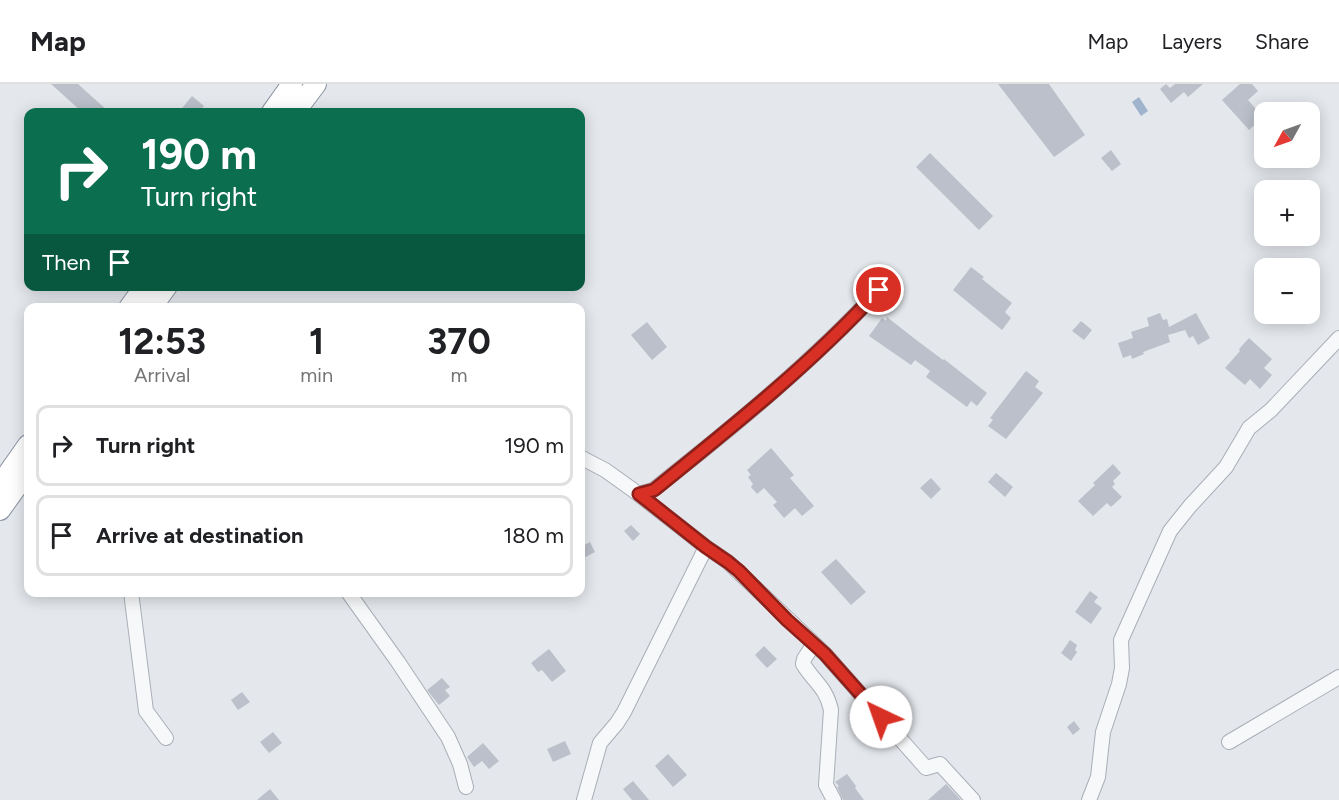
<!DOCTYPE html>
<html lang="en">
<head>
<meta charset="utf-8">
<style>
  :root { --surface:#fff; --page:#f6f6f6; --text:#202124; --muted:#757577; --line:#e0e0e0 }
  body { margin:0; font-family:Figtree,sans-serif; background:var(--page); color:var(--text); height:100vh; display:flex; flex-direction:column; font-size:22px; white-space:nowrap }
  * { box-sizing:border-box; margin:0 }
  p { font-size:20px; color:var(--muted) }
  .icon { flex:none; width:33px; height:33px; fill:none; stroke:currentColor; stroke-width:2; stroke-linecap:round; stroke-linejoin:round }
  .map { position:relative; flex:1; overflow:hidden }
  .drawer { position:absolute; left:24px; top:219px; width:561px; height:294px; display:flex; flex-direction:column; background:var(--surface); border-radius:12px; box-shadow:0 3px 15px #0003 }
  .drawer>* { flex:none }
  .top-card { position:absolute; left:24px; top:24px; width:561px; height:183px; border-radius:12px; box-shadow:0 3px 15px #0003; background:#0b6e4f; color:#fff; overflow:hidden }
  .needle { width:39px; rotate:230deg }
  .tools { position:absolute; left:1254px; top:18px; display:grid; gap:12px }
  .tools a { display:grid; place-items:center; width:66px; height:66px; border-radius:12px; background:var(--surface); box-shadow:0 3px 15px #0003; font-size:30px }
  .pin { position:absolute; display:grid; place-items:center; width:51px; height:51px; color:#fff; margin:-26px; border:3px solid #fff; border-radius:50%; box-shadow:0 2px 6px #0007 }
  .me { position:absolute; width:66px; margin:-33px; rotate:318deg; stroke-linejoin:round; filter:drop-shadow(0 0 4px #0008) }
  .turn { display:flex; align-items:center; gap:21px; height:126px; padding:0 18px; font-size:27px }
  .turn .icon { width:78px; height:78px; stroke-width:2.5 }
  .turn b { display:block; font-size:42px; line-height:51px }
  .then { display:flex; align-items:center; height:57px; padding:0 18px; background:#0003; gap:12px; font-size:22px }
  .eta { display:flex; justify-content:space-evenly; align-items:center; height:102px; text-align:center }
  .eta b { font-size:36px; font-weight:700; line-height:42px }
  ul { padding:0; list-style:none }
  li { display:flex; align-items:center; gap:18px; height:81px; margin:0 12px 9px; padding:0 6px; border:3px solid var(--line); border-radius:12px }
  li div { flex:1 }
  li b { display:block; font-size:22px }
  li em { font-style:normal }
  header { display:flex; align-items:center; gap:36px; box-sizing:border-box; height:84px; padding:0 30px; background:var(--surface); border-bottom:2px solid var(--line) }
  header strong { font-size:28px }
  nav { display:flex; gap:33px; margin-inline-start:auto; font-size:21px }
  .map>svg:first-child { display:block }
  .water { fill:#9fb4cc }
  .building { fill:#bbc0ca }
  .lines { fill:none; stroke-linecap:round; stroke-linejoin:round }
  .minor-casing { stroke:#a9aeb7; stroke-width:16 }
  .highway-casing { stroke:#8b94a3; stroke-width:22 }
  .minor { stroke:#f7f8fa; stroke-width:14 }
  .highway { stroke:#fff; stroke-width:20 }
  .route-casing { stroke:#8d1f18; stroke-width:15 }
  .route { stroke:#d93025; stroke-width:10 }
</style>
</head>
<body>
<header>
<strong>Map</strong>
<nav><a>Map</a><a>Layers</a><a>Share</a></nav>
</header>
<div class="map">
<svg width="1339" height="716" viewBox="0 0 1339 716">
  <rect width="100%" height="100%" fill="#e4e7ec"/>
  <path class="water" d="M1139,13L1148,27L1141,32L1132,18Z"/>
  <path class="building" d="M51,0H78L109,28H82Z
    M998,0H1049L1085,51L1054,73Z
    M1166,0L1170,4L1175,0H1203L1188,13L1184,8L1171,19L1160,5Z
    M1240,0H1252L1258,7L1248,16L1263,33L1249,46L1222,16Z
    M192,12L204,22L198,28H179Z
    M1111,66L1121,80L1112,87L1101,74Z
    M930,69L993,132L979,146L916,83Z
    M971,183L984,193L982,195L1012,219L1005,228L1011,234L1002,246L953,206Z
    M1160,229L1163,236L1167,235L1169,243L1196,229L1210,254L1198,261L1193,252L1189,254L1185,246L1168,251L1170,258L1143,268L1144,270L1132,275L1131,271L1123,274L1118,259L1133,254L1131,248L1149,242L1147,234Z
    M887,233L915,255L943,276L944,275L987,309L977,322L971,317L967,323L926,293L930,287L915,276L911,281L869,252L882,234L886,237Z
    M1081,237L1092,246L1084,256L1072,247Z
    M647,238L667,263L652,276L631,251Z
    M1249,254L1272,275L1264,284L1272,291L1260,305L1250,295L1245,301L1225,284L1240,267L1239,265Z
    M1026,287L1039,297L1035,303L1043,309L1006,355L988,342L993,336L990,334Z
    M771,364L794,391L790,394L814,422L802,432L795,424L784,434L773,421L777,418L764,404L757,410L751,403L753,400L748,393L751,391L747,386Z
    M1113,380L1121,389L1113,397L1115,400L1112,403L1122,413L1111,423L1107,419L1093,432L1078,417L1095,401L1093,399Z
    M996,389L1013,403L1005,413L988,398Z
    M931,394L941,405L931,415L920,404Z
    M631,441L640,450L633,457L624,447Z
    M590,458L595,468L580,476V463Z
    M836,475L866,508L851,521L821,488Z
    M1090,507L1098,513L1094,518L1102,524L1091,540L1075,528Z
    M1070,556L1077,561L1075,566L1077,568L1071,577L1061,569Z
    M764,562L777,575L767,584L755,571Z
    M549,565L566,587L552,598L542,586L538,588L531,579Z
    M442,594L450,603L445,606L450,612L439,621L427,606Z
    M242,608L250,618L238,626L231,616Z
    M1074,637L1080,645L1073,651L1067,643Z
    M273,648L282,659L269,669L260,658Z
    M565,657L571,670L553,678L547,665Z
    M483,659L499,677L489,685L482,677L474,683L467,673Z
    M668,670L687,691L673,703L655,682Z
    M847,690L856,702L855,704L864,716H843L837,703L839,702L835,698Z
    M633,697L649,716H632L623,705Z
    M946,700L961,716H928Z
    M270,705L279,716H257Z"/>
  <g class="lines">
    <defs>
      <path id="minor" d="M580,373L605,386L633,406L706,463L728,478L825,570L926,684L940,680L973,716
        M639,410L653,406C732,344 811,279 879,206
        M131,508L146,627L166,654
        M348,508L398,578L448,653L460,680L466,703
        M814,560L804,575L803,580C814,598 826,603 831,626L826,701L834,716
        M1229,658L1339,593
        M584,716L600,659L617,639L624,628L706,463
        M1089,716L1098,693L1103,648L1119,600L1122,584L1121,556L1170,447L1190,422L1226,383L1249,344L1271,326L1339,254"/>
      <path id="highway" d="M272,28L292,0
        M295,28L316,0
        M129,224L145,202
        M151,224L167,202
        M0,401L28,361
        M0,426L28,387"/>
    </defs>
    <use href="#minor" class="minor-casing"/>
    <use href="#highway" class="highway-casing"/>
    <use href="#minor" class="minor"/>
    <use href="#highway" class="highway"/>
  </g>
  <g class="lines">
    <defs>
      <path id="route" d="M879,206C811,280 732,343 654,406L639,410L706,463L728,478L739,487L787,536L825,570L881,633"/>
    </defs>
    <use href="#route" class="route-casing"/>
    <use href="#route" class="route"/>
  </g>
</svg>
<div class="tools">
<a><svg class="needle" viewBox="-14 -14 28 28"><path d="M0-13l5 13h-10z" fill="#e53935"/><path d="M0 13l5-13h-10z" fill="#757577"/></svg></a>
<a>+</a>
<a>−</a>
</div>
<div class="pin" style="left:879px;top:206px;background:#d93025"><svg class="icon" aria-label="arrive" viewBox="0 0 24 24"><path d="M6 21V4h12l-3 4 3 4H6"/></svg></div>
<svg class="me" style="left:881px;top:633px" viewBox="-20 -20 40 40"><circle r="19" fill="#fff"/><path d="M0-13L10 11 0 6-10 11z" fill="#d93025"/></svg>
<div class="top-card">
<div class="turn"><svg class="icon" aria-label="right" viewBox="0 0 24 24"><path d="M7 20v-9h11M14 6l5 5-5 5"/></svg><div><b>190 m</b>Turn right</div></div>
<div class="then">Then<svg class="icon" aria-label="arrive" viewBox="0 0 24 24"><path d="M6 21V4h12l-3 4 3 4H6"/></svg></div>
</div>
<section class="drawer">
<div class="eta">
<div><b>12:53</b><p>Arrival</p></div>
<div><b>1</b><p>min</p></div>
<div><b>370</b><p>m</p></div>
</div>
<ul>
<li><svg class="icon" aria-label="right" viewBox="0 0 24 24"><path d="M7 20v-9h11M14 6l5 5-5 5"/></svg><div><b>Turn right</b></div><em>190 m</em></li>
<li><svg class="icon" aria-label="arrive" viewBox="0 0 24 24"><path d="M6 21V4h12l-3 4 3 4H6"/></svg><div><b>Arrive at destination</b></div><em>180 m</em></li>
</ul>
</section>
</div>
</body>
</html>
